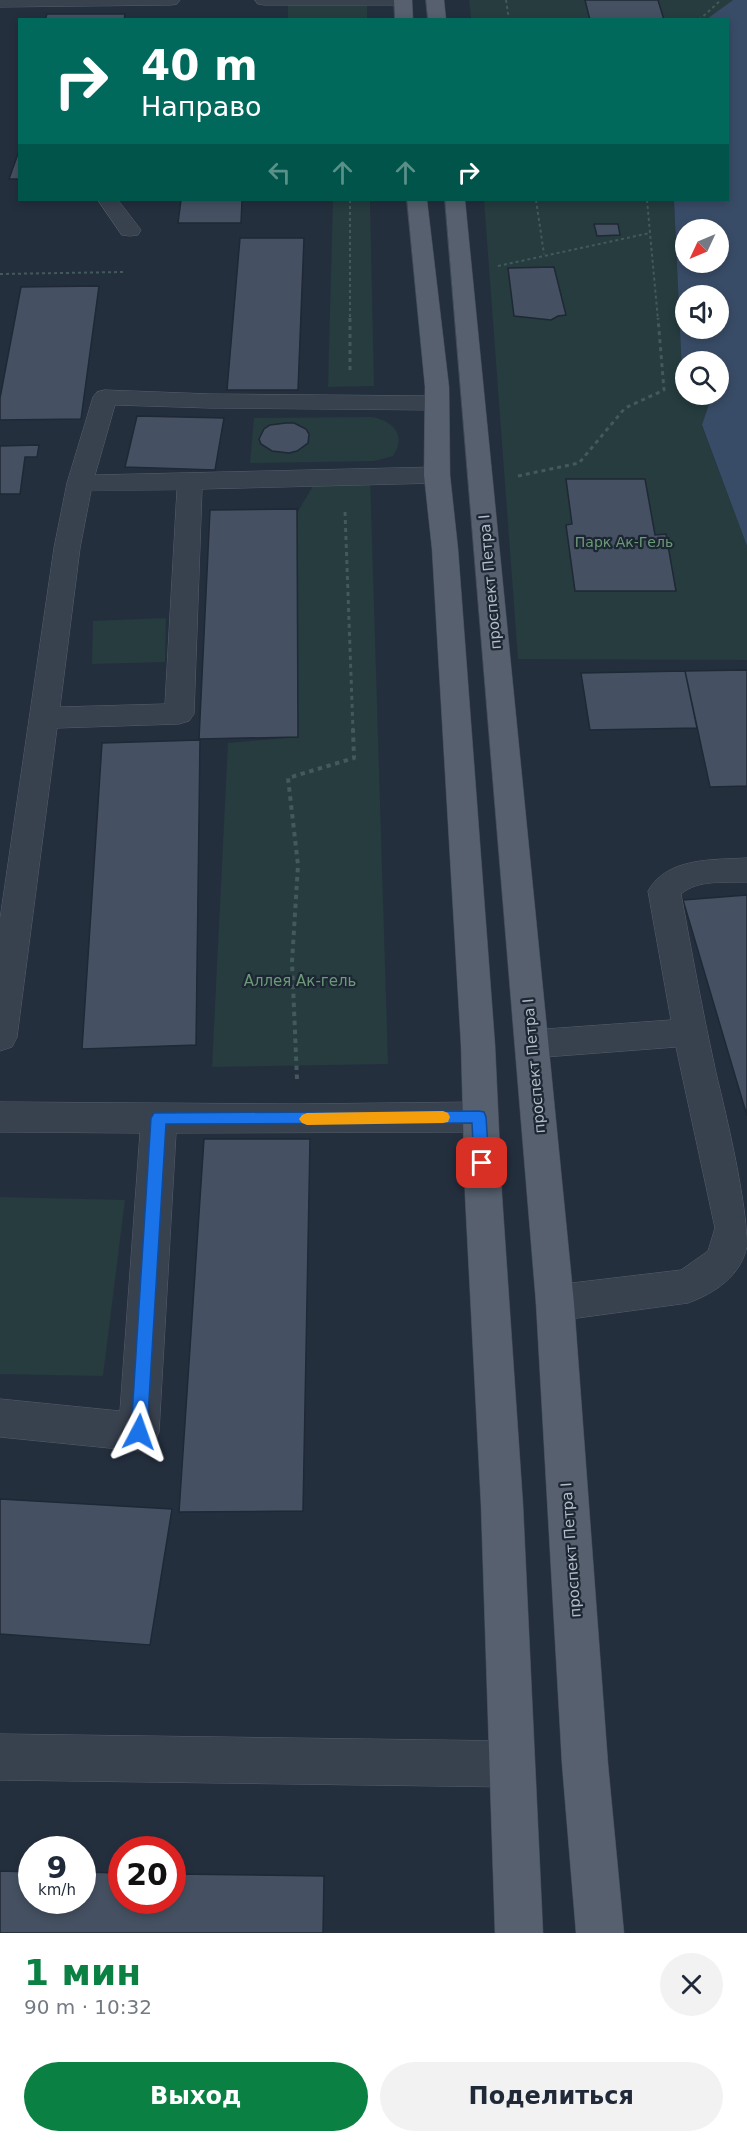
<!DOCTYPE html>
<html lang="ru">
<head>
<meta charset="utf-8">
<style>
  :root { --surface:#fff; --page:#f2f2f3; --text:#1f2937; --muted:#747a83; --accent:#0b8043 }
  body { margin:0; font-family:"DejaVu Sans",sans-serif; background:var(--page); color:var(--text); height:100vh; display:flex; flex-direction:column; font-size:22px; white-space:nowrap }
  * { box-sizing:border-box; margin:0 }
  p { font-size:20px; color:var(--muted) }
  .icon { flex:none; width:33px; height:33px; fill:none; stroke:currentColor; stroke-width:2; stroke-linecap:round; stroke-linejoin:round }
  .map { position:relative; height:1933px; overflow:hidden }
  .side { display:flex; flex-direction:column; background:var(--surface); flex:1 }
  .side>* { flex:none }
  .guide { position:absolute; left:18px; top:18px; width:711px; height:183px; border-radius:0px; box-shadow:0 3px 9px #0003; background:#00695c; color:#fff; overflow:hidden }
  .needle { width:39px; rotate:226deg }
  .fabs { position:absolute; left:675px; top:219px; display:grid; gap:12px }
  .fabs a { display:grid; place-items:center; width:54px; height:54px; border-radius:50%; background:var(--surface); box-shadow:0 3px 9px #0003; font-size:30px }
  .speed { position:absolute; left:18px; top:1836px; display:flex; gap:12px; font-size:30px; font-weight:700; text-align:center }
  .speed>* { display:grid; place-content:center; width:78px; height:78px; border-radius:50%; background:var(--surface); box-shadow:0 3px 9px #0003; line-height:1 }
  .speed small { font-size:15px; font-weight:400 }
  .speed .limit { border:9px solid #d22; background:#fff; color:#111 }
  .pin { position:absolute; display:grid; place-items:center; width:51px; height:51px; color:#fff; margin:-26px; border-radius:12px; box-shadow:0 3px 9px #0006 }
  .me { position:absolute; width:66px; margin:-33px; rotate:4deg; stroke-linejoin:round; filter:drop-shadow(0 0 4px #0008) }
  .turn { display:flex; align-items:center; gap:21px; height:126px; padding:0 24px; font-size:27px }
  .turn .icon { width:78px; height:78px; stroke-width:2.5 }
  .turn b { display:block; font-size:42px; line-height:51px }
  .lanes { display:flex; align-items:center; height:57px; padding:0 24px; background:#0003; justify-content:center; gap:30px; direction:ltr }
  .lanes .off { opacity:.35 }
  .round { display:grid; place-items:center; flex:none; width:63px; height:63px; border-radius:32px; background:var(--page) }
  .summary { display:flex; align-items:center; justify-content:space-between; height:102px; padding:0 24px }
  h1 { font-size:36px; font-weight:800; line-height:45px; color:var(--accent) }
  .primary-button { display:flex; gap:12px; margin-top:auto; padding:12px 24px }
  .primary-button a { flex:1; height:69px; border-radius:36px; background:var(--accent); color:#fff; font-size:24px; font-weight:800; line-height:69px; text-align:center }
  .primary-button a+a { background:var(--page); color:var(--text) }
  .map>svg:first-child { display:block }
  .green { fill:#263c3f }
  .water { fill:#394c67; fill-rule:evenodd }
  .building { fill:#455162; stroke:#1f2835; stroke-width:1.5 }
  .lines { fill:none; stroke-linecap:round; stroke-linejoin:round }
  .minor-casing { stroke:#565f6c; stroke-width:1 }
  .major-casing { stroke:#414a57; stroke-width:1 }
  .path-far2 { stroke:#44595c; stroke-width:2; stroke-dasharray:3 3; stroke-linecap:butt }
  .path-far1 { stroke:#44595c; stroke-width:3; stroke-dasharray:4 4; stroke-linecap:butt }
  .path { stroke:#44595c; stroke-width:4; stroke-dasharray:4.5 4.5; stroke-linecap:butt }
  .minor { fill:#38414e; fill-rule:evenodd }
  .major { fill:#56606e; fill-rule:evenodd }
  .route { fill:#1a73e8; stroke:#114b97; stroke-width:1.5 }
  .slow { fill:#f59e0b }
  .labels { text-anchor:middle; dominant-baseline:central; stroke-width:4.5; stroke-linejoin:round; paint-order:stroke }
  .far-park-label { font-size:14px; fill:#6b9a76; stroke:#1d2633 }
  .street-label { font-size:15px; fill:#b4bcc9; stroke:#1d2633 }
  .park-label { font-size:15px; fill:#6b9a76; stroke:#1d2633 }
</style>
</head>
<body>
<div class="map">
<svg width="747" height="1933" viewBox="0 0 747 1933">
  <rect width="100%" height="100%" fill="#242f3e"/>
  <path class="green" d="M288,0H367V19L288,20Z
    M469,0H733L707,20L471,19Z
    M333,200H370L374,386L328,387Z
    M484,200H674L682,374L685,378L686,394L701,395L709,404L702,426L747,546V660L518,659Z
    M372,417C393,421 407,435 393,456L374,461L250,463L254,418Z
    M370,475L388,1064L212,1067L228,743L298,737L297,513L319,476Z
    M166,618L165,662L92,664L93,621Z
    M0,1197L125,1200L103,1376L0,1374Z"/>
  <path class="water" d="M733,0H747V546L702,425L709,404L701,395L718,394V362H686L685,378L682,374L674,200H728V20L707,19ZM686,230H718V262H686ZM686,296H718V328H686Z"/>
  <path class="building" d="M585,0H658L664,20H590Z
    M47,14H125L124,20H45Z
    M20,148V179H9Z
    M181,200H242L241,223H178Z
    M594,224H618L620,235L597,236Z
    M240,238H304L298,390H227Z
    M554,267L566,315L558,316L551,320L514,316L508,268Z
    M99,286L81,419L0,420V398L21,287Z
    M137,416L224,418L215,470L125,467Z
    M286,423H294L306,429L309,434L308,443L297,451L289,453L272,451L261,444L259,439L264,429L270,425Z
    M39,445L37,457H25L20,494H0V446Z
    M566,479H645L655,535L666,534L676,591H575L566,525L572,524Z
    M297,509L298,737L199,739L210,510Z
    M747,670V786L710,787L685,671Z
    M685,671L697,728L590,730L581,673Z
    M200,740L196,1045L82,1049L102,743Z
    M747,895V1116L683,900Z
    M204,1139H310L303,1511L179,1512Z
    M0,1499L172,1509L150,1645L0,1634Z
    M0,1871L32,1872V1900H82V1872L122,1873V1900H172V1874L324,1876L323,1933H0Z"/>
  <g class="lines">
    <defs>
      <path id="minor" d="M0,0H180L177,4L171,5L0,7Z
        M255,0H412L409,4L403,5H264L258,4Z
        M98,200H118L141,230L138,235L130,236L122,235Z
        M105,390L210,394L437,396L446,398L449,403L446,408L437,410L210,408L115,405L95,475L437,467L446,470L450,475L446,480L437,483L202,489L194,714L189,721L179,724L57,728L17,1037L12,1047L0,1051V919L54,548L67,483L93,397L97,392ZM177,490L165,704L60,707L80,548L91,491Z
        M747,858V882C725,883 698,879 681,894C692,954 703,1014 716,1073C727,1118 747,1203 747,1246C741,1276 715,1293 688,1303L555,1321L541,1315L536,1303L541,1291L555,1285L681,1270L708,1251L715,1228L676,1047L532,1058L520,1054L515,1044L520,1034L532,1030L671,1020L648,891C667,857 713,860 747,858Z
        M0,1102L298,1104L479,1102L492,1106L497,1117L492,1128L479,1132L176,1133L159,1432L153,1446L139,1451L0,1437V1399L120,1411L140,1133L0,1132Z
        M0,1734L510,1741L526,1748L533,1764L526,1780L510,1787L0,1780Z"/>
      <path id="major" d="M394,0H412L413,20H395Z
        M426,0H444L446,20H428Z
        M407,200H427L449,387L450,475L458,549L495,1045L502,1195L523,1505L543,1933H495L481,1505L465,1195L461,1045L432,549L424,475L425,387Z
        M445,200H465L574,1303L608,1764L624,1933H576L562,1764L536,1303Z"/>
    </defs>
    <use href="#minor" class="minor-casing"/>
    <use href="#major" class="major-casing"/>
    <path class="path-far2" d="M506,0L509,20
      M699,20L721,0
      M350,200V320
      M536,200L544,254
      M647,200L658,320
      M498,266L650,233
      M0,274L124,272"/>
    <path class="path-far1" d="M350,318V370
      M518,476L579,463L625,408L664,390L658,318
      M345,512L353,730"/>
    <path class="path" d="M297,1079L292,962L298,865L288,778L354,758L353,729"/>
    <use href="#minor" class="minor"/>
    <use href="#major" class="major"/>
  </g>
  <path class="route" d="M479,1111L484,1112L486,1117L489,1163L487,1168L482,1169L477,1168L474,1163L472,1123L166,1124L147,1432L145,1437L139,1440L133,1437L131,1432L151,1118L154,1113Z"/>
  <path class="slow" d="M443,1111L448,1113L450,1117L448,1122L443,1123L307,1125L302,1123L299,1119L302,1115L307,1113Z"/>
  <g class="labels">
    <g class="far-park-label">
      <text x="624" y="542">Парк Ак-Гель</text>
    </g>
    <g class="street-label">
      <text transform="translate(490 582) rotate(-95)">проспект Петра I</text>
      <text transform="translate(534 1066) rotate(-95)">проспект Петра I</text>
      <text transform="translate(571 1550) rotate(-94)">проспект Петра I</text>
    </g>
    <g class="park-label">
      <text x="300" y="981">Аллея Ак-гель</text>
    </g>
  </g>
</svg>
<div class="fabs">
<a><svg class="needle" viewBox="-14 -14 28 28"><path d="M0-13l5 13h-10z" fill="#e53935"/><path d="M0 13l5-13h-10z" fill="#747a83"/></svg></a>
<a><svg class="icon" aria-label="sound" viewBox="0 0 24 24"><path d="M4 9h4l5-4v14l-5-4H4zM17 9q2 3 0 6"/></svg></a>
<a><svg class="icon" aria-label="search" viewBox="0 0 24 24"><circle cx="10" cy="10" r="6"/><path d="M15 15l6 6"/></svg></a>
</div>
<div class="speed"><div>9<small>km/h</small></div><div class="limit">20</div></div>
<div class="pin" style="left:482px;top:1163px;background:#d93025"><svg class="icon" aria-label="arrive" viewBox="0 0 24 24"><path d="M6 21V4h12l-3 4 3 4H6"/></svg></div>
<svg class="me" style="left:139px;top:1432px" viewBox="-20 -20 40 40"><path d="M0-17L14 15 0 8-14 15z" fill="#1a73e8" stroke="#fff" stroke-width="4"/></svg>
<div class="guide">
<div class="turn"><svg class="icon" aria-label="right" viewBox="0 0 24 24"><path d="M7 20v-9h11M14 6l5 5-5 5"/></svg><div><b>40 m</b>Направо</div></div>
<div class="lanes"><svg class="icon off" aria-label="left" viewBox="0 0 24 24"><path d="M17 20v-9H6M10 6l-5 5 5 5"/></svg><svg class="icon off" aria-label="ahead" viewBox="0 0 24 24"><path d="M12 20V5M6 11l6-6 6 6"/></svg><svg class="icon off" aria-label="ahead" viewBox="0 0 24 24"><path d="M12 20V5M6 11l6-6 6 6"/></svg><svg class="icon" aria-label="right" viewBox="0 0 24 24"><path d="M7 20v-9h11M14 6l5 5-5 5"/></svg></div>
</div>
</div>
<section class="side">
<div class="summary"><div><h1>1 мин</h1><p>90 m · 10:32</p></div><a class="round"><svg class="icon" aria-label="close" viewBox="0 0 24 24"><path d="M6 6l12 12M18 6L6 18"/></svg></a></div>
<div class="primary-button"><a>Выход</a><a>Поделиться</a></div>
</section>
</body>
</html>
